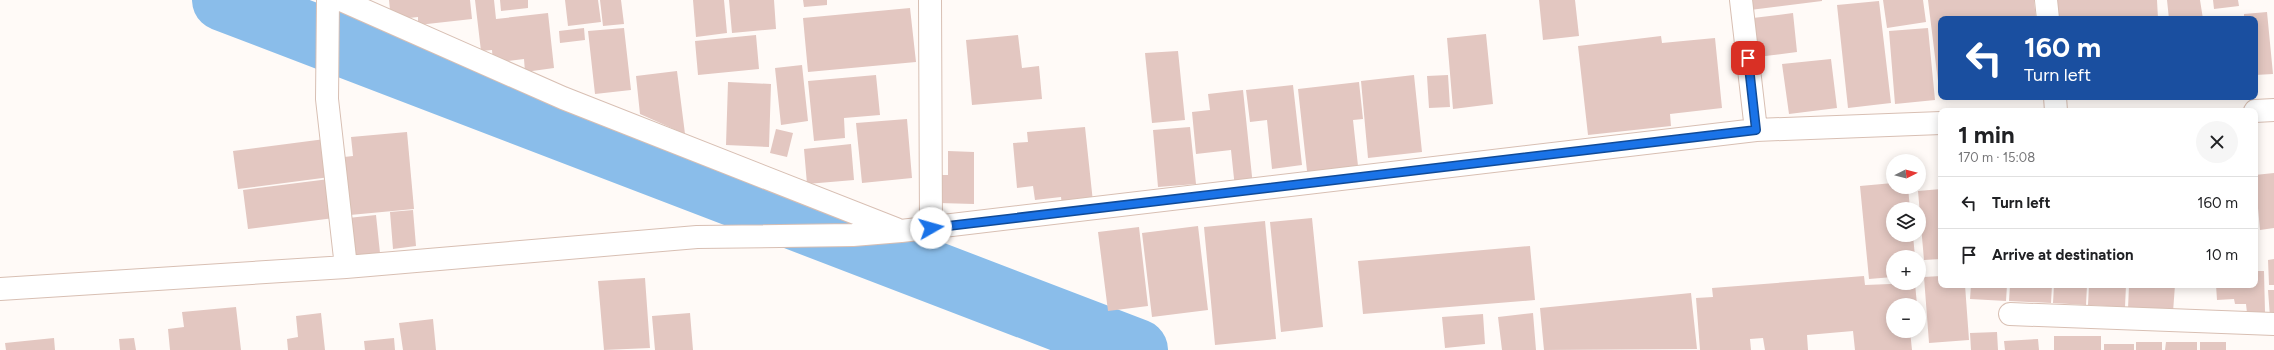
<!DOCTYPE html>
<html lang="en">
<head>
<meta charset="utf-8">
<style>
  :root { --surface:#fff; --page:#f6f6f6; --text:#202124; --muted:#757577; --line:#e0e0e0 }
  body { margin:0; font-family:Figtree,sans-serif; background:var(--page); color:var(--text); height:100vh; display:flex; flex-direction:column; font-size:15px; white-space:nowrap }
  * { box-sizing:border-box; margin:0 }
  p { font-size:13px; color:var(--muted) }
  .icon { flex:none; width:22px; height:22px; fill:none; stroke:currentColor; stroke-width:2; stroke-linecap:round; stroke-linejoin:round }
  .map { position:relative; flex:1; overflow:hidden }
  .panel { position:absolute; left:1938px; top:108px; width:320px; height:180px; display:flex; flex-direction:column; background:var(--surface); border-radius:8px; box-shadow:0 2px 10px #0003 }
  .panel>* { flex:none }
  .banner { position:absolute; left:1938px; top:16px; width:320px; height:84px; border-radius:8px; box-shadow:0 2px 10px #0003; background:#1a4fa0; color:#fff; overflow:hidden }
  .needle { width:26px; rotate:84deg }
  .controls { position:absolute; left:1886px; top:154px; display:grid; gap:8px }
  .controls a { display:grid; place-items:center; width:40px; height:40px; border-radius:50%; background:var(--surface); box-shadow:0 2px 10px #0003; font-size:20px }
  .pin { position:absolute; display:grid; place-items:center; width:34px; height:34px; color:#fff; margin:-17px; border-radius:8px; box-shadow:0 2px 6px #0006 }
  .me { position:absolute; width:44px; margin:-22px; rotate:83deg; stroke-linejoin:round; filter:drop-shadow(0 0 3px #0008) }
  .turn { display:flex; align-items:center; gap:14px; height:84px; padding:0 20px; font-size:18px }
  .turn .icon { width:52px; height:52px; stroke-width:2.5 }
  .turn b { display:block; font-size:28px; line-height:34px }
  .round { display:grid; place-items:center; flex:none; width:42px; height:42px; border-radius:21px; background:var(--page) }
  .overview { display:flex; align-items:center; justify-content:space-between; height:68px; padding:0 20px }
  h1 { font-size:24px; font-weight:700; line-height:30px }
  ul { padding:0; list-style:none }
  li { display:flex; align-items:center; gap:12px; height:52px; padding:0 20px; border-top:1px solid var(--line) }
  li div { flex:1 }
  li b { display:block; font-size:15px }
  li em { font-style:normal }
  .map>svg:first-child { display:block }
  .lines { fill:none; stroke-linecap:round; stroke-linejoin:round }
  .river { stroke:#8abdea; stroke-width:62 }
  .building { fill:#e3c7c1 }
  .minor-casing { stroke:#d8bfb3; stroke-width:24 }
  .minor { stroke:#fff; stroke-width:22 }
  .route-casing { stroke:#114b97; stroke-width:10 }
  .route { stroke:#1a73e8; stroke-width:7 }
</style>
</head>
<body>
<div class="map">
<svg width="2274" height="350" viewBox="0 0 2274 350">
  <rect width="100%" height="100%" fill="#fffaf7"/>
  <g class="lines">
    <path class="river" d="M223,0L1137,350"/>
  </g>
  <path class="building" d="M389,0H470L472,19L418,25V17L391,20Z
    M475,0H494L496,19L548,13L554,68L525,72L524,59L493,63L492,50L481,51Z
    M500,0H528V8L501,11Z
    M565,0H598L601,22L568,26Z
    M600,0H621L624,24L603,26Z
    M693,0H724L727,33L696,37Z
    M729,0H774L776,29L732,33Z
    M803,0H827V5L804,7Z
    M1539,0H1575L1579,36L1543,40Z
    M1749,0H1822V1L1750,10Z
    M1883,0H1923L1926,22L1887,28Z
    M1928,0H2034L2036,19H1941V81H1938Z
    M2057,0H2157L2158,19H2058Z
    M2167,0H2200L2203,19H2169Z
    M2213,0H2238L2239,6L2214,9Z
    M1879,1L1891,103L1848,108L1837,5Z
    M910,8L916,62L808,72L803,18Z
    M2267,12L2273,74L2255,75V19H2244V14Z
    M1793,13L1797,52L1757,57L1753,18Z
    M2238,16V19H2217V18Z
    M584,28L585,40L560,43L559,31Z
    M624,28L631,90L595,94L588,31Z
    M1928,28L1935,100L1895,104L1889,31Z
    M1486,34L1493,104L1453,109L1447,38Z
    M756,35L759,69L698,75L695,41Z
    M1018,35L1022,68L1039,66L1042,99L972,105L966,40Z
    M1661,36L1662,43L1715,38L1722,108L1670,114L1671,126L1588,135L1578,46Z
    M1178,51L1185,120L1152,123L1145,53Z
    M1831,59L1837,108L1789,114L1782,64Z
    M802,65L808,121L781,125L775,68Z
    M677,71L685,134L640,114L636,76Z
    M876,75L880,115L844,118L845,138L814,141L808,81Z
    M1414,75L1422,152L1368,158L1361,81Z
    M1448,75L1450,107L1429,108L1427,76Z
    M728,82L771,84L769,147L726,145Z
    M1359,82L1363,119L1353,120L1359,175L1308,180L1298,89Z
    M1293,85L1302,165L1272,169L1267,120L1250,122L1246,90Z
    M1243,90L1253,186L1235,188L1231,150L1196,154L1192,112L1210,110L1208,94Z
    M907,119L912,178L862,183L856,123Z
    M1085,127L1093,202L1062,206L1061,197L1035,200L1033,186L1017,188L1013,143L1028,142L1027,132Z
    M1190,127L1196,184L1158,187L1153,130Z
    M776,129L793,133L787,157L770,153Z
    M407,132L414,209L350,215L344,157L353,156L351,137Z
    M325,139L330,177L238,189L233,151Z
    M851,144L854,180L807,184L804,149Z
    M948,151L974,152V204L939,203V175H948Z
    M2274,173V228L2260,230L2255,175Z
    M329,179L334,218L248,229L243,190Z
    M1893,183V187H1908L1910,209H1893V235H1913L1915,257H1893V277L1869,279L1860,186Z
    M1941,189V259L1924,260L1918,191Z
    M413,210L416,246L393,249L390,212Z
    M376,215L380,253L352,256L348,218Z
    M1312,218L1323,327L1281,332L1270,222Z
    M1265,221L1276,339L1215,345L1204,227Z
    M1198,226L1208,310L1152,317L1142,233Z
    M1139,227L1148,306L1108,311L1098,232Z
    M1530,246L1535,300L1363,314L1358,261Z
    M2274,259V285H2269L2268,260Z
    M2255,271H2264L2265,312L2247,313L2246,304H2235L2234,299L2217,300L2216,285H2255Z
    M1864,276L1865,285L1915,283L1917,305H1893V331H1910L1912,350H1855L1853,331L1807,335L1808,350H1765L1763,338L1750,339L1751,350H1700L1696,298L1713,297L1712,288Z
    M1941,276V285H1965L1969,340L1929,343L1924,277Z
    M645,278L650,348L604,350L598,281Z
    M1971,285H2007L2006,301L1970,299Z
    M2010,285H2052L2051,303L2009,301Z
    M2054,285H2087L2086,305L2053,303Z
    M2089,285H2126L2125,307L2088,305Z
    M2129,285H2175L2173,312L2128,309Z
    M2268,290H2274V317H2270Z
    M1691,293L1697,349L1544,350L1540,308Z
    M236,307L241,350H170L168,329L184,327L182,312Z
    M321,313L325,350H288L287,339L298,337L296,316Z
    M690,313L693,350H655L652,316Z
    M1533,313L1536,350H1502L1498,317Z
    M1483,314L1485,344L1445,348L1442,317Z
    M433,319L436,350H403L399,323Z
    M1997,332L1998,350H1971L1970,333Z
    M2054,336H2101V350H2054Z
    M54,338L55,350H6L5,343Z
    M134,338L136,350H120L119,339Z
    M394,338L395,350H365L364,341Z
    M2038,339L2039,350H2005L2004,341Z
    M2136,342H2162V350H2136Z
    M2166,342H2197V350H2165Z
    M2200,342H2226V350H2200Z
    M2104,344H2134V350H2104Z"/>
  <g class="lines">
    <defs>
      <path id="minor" d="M328,0L327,99L346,267
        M341,0L563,98L896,229
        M930,0L931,228
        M1741,0L1756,130
        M2046,0L2048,19
        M2055,97L2056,111
        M2255,111L2274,110
        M0,289L346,267L697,237L853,235L901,231L1756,130L1941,123
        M2010,314L2274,324"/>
    </defs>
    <use href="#minor" class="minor-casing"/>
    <use href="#minor" class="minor"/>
  </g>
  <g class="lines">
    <defs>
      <path id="route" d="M931,228L1756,130L1748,58"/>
    </defs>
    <use href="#route" class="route-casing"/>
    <use href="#route" class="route"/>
  </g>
</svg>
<div class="controls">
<a><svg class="needle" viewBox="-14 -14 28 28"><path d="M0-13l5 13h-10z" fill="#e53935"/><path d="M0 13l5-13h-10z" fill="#757577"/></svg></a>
<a><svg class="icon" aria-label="layers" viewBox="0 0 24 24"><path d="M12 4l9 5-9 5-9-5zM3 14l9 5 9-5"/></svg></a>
<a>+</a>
<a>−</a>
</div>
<div class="pin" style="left:1748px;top:58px;background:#d93025"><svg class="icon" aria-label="arrive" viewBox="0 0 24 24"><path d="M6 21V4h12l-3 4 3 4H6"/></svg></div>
<svg class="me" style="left:931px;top:228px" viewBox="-20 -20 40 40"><circle r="19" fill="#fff"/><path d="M0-13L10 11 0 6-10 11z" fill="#1a73e8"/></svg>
<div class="banner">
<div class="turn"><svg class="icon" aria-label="left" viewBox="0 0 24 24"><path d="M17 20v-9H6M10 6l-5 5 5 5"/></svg><div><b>160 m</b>Turn left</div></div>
</div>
<section class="panel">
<div class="overview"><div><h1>1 min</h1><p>170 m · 15:08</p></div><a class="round"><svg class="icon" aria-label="close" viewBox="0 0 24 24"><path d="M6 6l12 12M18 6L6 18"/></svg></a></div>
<ul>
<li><svg class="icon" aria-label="left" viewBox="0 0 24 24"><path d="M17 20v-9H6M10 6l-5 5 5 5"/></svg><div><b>Turn left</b></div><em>160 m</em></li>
<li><svg class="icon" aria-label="arrive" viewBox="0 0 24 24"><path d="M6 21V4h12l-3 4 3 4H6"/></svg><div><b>Arrive at destination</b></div><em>10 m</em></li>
</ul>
</section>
</div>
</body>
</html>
